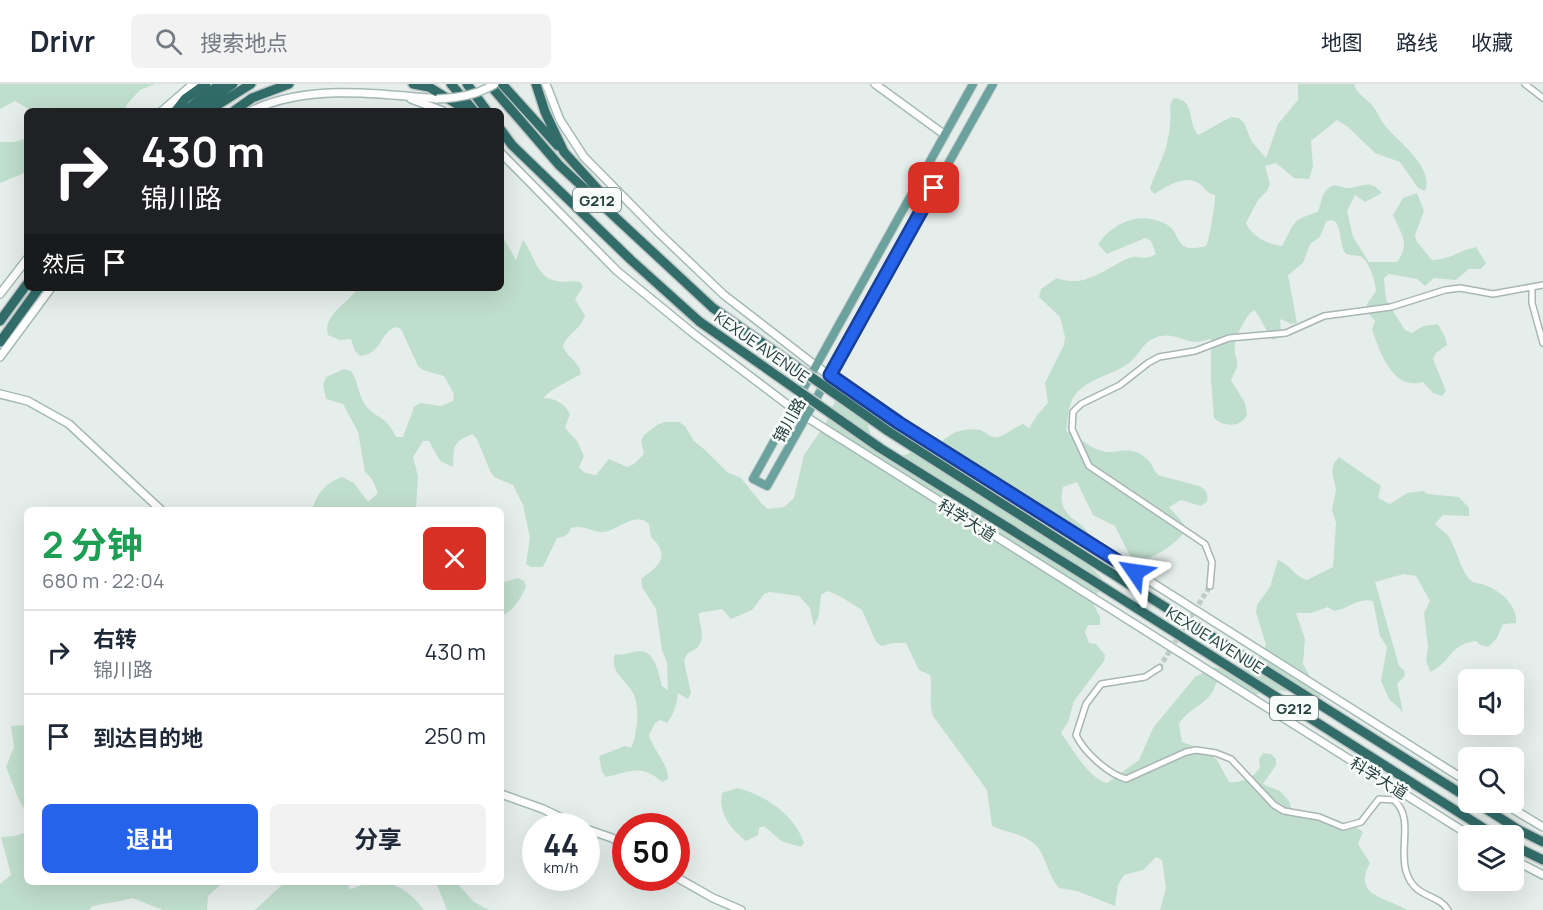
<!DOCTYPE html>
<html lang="zh">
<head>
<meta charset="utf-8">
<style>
  :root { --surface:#fff; --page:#f2f2f3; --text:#1f2937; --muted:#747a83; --line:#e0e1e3; --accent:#2563eb }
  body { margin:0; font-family:Manrope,"Noto Sans SC",sans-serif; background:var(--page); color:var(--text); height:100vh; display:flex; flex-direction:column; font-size:22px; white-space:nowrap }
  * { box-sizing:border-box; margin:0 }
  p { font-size:20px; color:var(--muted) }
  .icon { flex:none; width:33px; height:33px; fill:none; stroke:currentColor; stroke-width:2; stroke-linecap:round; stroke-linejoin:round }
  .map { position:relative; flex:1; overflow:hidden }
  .sheet { position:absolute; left:24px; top:423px; width:480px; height:378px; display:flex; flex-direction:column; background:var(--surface); border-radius:9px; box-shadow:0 6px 24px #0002 }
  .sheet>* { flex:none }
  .hud { position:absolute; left:24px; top:24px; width:480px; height:183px; border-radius:9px; box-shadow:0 6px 24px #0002; background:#202124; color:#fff; overflow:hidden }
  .tools { position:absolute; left:1458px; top:585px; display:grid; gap:12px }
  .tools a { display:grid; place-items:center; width:66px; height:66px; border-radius:9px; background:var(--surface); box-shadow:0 6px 24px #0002; font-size:30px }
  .speed { position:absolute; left:522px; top:729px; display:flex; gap:12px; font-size:30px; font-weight:700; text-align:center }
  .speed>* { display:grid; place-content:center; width:78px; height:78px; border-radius:50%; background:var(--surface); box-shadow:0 6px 24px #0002; line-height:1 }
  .speed small { font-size:15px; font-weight:400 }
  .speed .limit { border:9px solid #d22; background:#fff; color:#111 }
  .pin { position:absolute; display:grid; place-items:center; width:51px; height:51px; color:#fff; margin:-26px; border-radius:12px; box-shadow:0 3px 9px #0006 }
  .me { position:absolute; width:66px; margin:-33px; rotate:302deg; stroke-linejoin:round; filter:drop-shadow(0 0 4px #0008) }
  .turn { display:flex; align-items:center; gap:21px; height:126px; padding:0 18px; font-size:27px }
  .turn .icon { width:78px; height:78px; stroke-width:2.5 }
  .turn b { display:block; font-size:42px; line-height:51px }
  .then { display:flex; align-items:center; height:57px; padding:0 18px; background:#0003; gap:12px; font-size:22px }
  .round { display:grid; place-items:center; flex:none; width:63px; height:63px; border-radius:9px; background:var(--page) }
  .head { display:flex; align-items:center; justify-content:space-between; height:102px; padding:0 18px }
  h1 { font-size:36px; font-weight:700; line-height:45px; color:#1e9e55 }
  .button { display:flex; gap:12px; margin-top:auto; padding:12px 18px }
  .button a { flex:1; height:69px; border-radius:9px; background:var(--accent); color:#fff; font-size:24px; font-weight:700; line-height:69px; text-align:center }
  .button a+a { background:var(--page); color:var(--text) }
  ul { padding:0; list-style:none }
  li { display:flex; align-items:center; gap:18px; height:84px; padding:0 18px; border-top:2px solid var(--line) }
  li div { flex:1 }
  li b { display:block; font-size:22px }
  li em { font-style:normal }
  header { display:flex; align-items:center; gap:36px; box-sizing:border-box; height:84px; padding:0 30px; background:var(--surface); border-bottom:2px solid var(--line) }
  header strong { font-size:28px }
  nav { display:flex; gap:33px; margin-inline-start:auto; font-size:21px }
  .search { width:420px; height:54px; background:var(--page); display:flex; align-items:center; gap:15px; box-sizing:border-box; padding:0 21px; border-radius:9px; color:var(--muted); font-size:22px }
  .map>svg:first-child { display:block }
  .green { fill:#c0decd }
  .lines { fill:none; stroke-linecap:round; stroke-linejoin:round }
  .street-tunnel { stroke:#bfcbc9; stroke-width:5; stroke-dasharray:5 2.5; stroke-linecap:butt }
  .street-casing { stroke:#a8b6b4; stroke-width:8 }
  .secondary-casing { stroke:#a4bab6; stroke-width:10 }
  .primary-casing { stroke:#c2cac9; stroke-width:10 }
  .highway-casing { stroke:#c2cac9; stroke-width:12 }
  .street { stroke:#fff; stroke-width:5 }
  .secondary { stroke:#fff; stroke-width:7 }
  .primary { stroke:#6ca29d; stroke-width:8 }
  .highway { stroke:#316c69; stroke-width:9 }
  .secondary-bridge-casing { stroke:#a4bab6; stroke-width:10; stroke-linecap:butt }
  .highway-bridge-casing { stroke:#c2cac9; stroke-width:12; stroke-linecap:butt }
  .secondary-bridge { stroke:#fff; stroke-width:7 }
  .highway-bridge { stroke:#316c69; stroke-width:9 }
  .route-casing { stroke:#184099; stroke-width:15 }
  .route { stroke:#2563eb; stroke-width:10 }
  .labels { text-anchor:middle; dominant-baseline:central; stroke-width:5; stroke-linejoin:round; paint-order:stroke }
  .shield { fill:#f7fbf9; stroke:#647875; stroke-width:1.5 }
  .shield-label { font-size:15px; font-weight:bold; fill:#25403d }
  .street-label { font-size:16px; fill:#25403d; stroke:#f7fbf9 }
</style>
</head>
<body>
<header>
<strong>Drivr</strong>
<div class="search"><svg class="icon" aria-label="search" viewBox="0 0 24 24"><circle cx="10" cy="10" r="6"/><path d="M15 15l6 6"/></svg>搜索地点</div>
<nav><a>地图</a><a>路线</a><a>收藏</a></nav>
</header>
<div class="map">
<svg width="1543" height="826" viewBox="0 0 1543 826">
  <rect width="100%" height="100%" fill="#e6eeec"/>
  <path class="green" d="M0,0H155L140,6L127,20L124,27H32L15,17L0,25Z
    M1298,0H1354C1358,12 1369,16 1375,25C1379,32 1382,39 1388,45C1401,60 1434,84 1425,107L1418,104L1400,78L1375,69L1348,43L1337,36L1311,57L1313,83L1309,95L1294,94L1276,79L1265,82L1270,100L1267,107L1258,116L1246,139C1251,152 1269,161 1282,162C1296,138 1289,137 1318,128C1321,120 1322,107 1330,103C1337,99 1342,104 1348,104C1364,103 1369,94 1382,109L1365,118L1355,111L1347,127L1353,153L1369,178H1397C1411,159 1401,150 1393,131L1403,114L1417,109L1424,127L1415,151L1417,158L1432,176C1449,176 1460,166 1476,163L1486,179L1481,185H1469L1456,196L1434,194L1425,202L1417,195L1389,190L1384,194L1386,216L1405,246L1412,249L1423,242L1438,240L1445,253L1447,261L1436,269L1433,275L1446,307L1442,312L1433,309L1423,298C1393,307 1380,269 1372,245L1375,237L1367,228V220L1376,207C1375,198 1370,177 1360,172C1356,171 1351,172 1346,170C1339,161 1342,148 1336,138L1331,136L1326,138L1320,153L1310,160L1303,179L1288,191L1297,239L1292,240L1280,235L1281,247L1278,254L1273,256C1265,247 1262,234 1254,226C1247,230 1236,251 1235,260C1233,279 1244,272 1231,296L1245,319L1247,331C1240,344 1224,343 1214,334L1211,296V255C1207,256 1202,257 1197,258C1185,258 1174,249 1161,252C1142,256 1142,269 1130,278C1113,292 1089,293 1075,311C1068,320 1068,336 1066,347C1078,352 1087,362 1099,366C1116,373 1128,358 1147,375C1152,379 1153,386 1158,391L1199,402C1207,406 1208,410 1207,418L1201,422L1181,416L1169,423L1184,440L1185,447C1176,460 1153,476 1137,477L1131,474L1115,442L1093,431L1077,398L1063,403C1055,436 1084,434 1091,454L1081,462C1080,481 1099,486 1106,501L1091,515L1100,533V541H1088L1085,548L1089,559L1096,560L1105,571L1104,577L1074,617L1068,638L1061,649C1072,664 1089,695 1107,699L1139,676L1153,644L1195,593L1215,583L1229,588L1255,580L1266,561L1256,528L1257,521L1270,503L1278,476C1290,480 1295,493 1307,496L1333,483L1336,439L1332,426L1336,406L1332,387L1334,379L1339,373L1381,402L1378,414L1390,420L1407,409L1423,407L1428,410L1459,413L1469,424V432L1443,431L1435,440C1440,445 1446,448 1449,453C1457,466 1459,482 1469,495C1473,499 1477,499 1482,500C1498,505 1518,520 1516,539L1503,540L1497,554L1488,563L1480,561L1476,557C1448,561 1453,577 1430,588L1426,576L1428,563L1424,529L1430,517L1416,492L1404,490L1375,498L1399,582L1404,586L1405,592L1397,600L1403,628L1389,615L1381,597L1387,563L1380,552L1373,517C1358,513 1348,525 1334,527L1328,523L1311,529H1296L1305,555L1303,580L1321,613H1314L1303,605L1299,608L1269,606L1252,612L1222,597L1216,599C1212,619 1189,623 1179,640L1182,658L1208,667L1217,676L1229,698C1242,699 1254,694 1260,683L1259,675L1263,669L1271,670L1276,675V681L1263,700L1280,707L1289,717L1292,727C1312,727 1312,733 1328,737C1345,741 1348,737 1363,748L1358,760L1370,779C1351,813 1389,814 1407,826H1160L1166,804L1162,776L1156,773L1143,786L1124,791L1118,801L1115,822L1077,807L1059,804C1047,791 1046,768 1032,758C1022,750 1005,748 992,742L987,706L933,632C928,616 933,606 930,591L919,586L906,559H893L882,562L876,558L862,526C852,520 839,510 827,507L821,511L819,531L814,543L810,524L799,512L770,508L764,510L752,526L731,535L722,525L699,529C698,541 707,551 698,563C694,567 689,567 686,572L684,577L691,609L688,615L677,609C679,617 672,633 667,639L660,636L655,639L649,651C653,666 669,681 668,695L662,698C641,679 630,688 606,693L602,688L599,672L625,662L631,664C637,650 640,625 634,611C627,595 609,590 615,570C624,572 630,568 639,567C655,566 659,590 662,602L668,606L667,579L662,566L656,525L642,503L641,495C660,481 671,472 651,453L649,440C634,427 621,445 604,448C592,449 584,440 571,444C568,451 565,453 557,454L543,483H531L526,480L530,454L523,421L513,401L494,393L490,387L477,355L472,350C450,360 455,362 453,383L440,377L429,357H423L413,373L418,392L416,426H312C317,409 325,399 342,393L354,399L368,418L378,409L372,395L365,388L358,348L343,320L326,315L323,301L326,293L344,285L351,287C359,298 358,312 366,322C378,336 386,331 396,353H403L414,323L420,319L441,322L453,317L454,310L444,292L423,286L418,282L401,245L395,243C378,251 383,269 360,272L355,267L351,255L340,256L328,251C322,230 349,220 357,204H501V150L516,176L523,156C535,171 535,192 556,197C564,199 572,196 580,198L583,203L575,215L585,232C580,246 568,249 563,262C567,274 579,276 581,290L552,306L543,314C555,314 564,319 570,330L565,344L577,357L584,372L579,383C583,389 588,390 596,391L609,375L627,383L634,380L644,370L641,357L644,351L657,341L665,338H679L685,342L694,357L705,366L727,388L741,394L762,420L768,425L784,423L794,414L804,371L826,339L840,305L854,303L860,308C867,322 866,338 871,351C874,360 889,367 897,373C911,371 923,359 937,363C948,349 963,343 980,346C987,348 990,355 998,353C1006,351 1014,343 1023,340L1029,344L1038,330L1048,319L1045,299L1064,261L1065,253L1060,233L1039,213L1041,205L1057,194C1086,205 1105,184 1129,174C1140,170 1142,178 1156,170L1151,157L1145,154L1107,170L1098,160C1115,137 1140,127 1166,140C1183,149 1172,171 1206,162C1209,158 1216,116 1215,111C1206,109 1206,105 1200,100C1186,89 1166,103 1154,110L1150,105C1152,96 1156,90 1159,82C1168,62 1172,41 1170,20L1174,14C1196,16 1187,38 1198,51L1231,33L1239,34L1244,39L1252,58L1266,74L1278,40L1298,16Z
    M27,54V88L0,99V58H15Z
    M518,494L524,497L526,503C520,515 514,527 501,532V499Z
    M27,641V730L19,716L6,683L14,663L11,642Z
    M737,704C765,711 794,730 804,759L801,763L781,757L764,742L759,744L758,751L746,757C731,745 718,730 722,709Z
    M27,748V798H224L208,812L207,826H163L132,814C118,819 105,818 91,823L90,826H0V800L11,791L1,753L15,752Z
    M285,798H349V805C357,804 364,799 372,798C393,795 412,810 424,826H255Z
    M436,798H456L474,818L489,826H447Z"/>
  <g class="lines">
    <path class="street-tunnel" d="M1159,584L1210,502"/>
    <defs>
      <path id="street" d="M1525,0L1543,14
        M1532,204V219L1543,259
        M1210,502L1212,478L1205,460L1089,382L1072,345L1073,328L1081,320L1120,301L1148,279L1159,273L1195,267L1229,254L1286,249L1324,232L1391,223L1445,206L1460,204L1493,210L1543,201
        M1159,584L1145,593L1101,600L1086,620L1076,651C1084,668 1108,690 1126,695L1186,668L1196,666L1216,669L1231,675L1274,721L1284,727L1319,733L1343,743L1361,738L1379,715L1394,716C1414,734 1399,763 1406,787C1414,815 1438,809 1448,826"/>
      <path id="secondary" d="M546,0L560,36L584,73L659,149L724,211L816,282L899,339L1468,698
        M875,0L945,51
        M411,15L443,27
        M162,27L193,0
        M251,27C305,0 377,9 437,15
        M501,69L617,187L694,250L792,324L1471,752
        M0,210L27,175
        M0,273L51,204
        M0,310L28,317L69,340L161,426
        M501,710L543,725L578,742
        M1501,718L1543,743
        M586,745L612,754L626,762
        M1514,776L1543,791
        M676,793L713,814L741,826"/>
      <path id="primary" d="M973,0L753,395L767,402L993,0"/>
      <path id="highway" d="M413,0L429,3L468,27
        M451,0L474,27
        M467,0L487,27
        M489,0L559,81L713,224
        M502,0L558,62
        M536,0L545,28L564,68L612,121
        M176,27L185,15L206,0
        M185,27L220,0
        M194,27L233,0
        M208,27L251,0
        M234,27L252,14L289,0
        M501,46L512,61L631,176L700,238
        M0,237L27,200
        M0,258L39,204
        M1100,482L1468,714
        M1092,496L1496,752
        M1475,718L1519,746L1543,758
        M1514,762L1543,776"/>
    </defs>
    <use href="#street" class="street-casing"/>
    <use href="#secondary" class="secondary-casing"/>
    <use href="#primary" class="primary-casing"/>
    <use href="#highway" class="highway-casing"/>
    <use href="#street" class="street"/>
    <use href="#secondary" class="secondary"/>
    <use href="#primary" class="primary"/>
    <use href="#highway" class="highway"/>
    <defs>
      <path id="secondary-bridge" d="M437,15C458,14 477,11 495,0"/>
      <path id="highway-bridge" d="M713,224L888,347L1100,482
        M700,238L880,364L1092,496"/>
    </defs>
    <use href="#secondary-bridge" class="secondary-bridge-casing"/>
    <use href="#highway-bridge" class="highway-bridge-casing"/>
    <use href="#secondary-bridge" class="secondary-bridge"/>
    <use href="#highway-bridge" class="highway-bridge"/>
  </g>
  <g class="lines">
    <defs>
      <path id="route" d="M934,104L830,291L899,339L1135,488"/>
    </defs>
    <use href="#route" class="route-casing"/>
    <use href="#route" class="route"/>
  </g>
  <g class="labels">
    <g class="shield">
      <rect x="573" y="104" width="48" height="24" rx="4.5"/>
      <rect x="1270" y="612" width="48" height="24" rx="4.5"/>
    </g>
    <g class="shield-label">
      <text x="597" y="116">G212</text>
      <text x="1294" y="624">G212</text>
    </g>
    <g class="street-label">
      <text transform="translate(762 263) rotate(35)">KEXUE AVENUE</text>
      <text transform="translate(789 336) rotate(-61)">锦川路</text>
      <text transform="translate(967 436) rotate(32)">科学大道</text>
      <text transform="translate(1215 556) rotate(32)">KEXUE AVENUE</text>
      <text transform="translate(1379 694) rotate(32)">科学大道</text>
    </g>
  </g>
</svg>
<div class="tools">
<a><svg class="icon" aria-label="sound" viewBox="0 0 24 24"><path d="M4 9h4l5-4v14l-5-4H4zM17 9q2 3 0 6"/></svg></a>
<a><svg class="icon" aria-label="search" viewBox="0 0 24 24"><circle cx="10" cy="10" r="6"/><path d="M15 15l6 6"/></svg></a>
<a><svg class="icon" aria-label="layers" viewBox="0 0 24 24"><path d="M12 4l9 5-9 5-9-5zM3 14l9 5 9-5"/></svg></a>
</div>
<div class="speed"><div>44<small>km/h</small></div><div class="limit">50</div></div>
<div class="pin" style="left:934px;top:104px;background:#d93025"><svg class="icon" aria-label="arrive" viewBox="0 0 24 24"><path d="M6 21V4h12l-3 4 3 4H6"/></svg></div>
<svg class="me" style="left:1135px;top:488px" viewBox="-20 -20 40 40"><path d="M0-17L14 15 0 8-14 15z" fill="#2563eb" stroke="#fff" stroke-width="4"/></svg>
<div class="hud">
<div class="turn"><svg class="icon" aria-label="right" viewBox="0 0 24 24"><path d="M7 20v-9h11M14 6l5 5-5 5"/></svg><div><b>430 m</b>锦川路</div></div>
<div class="then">然后<svg class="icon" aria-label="arrive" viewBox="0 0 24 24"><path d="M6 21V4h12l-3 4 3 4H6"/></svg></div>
</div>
<section class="sheet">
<div class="head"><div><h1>2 分钟</h1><p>680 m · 22:04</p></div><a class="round" style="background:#d93025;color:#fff"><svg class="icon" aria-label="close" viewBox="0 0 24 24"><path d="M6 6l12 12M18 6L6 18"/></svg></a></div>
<ul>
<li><svg class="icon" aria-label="right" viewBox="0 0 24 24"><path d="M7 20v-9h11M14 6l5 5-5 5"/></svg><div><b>右转</b><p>锦川路</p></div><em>430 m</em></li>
<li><svg class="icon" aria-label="arrive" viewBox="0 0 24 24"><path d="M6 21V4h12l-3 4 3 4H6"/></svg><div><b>到达目的地</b></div><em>250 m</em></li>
</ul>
<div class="button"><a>退出</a><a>分享</a></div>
</section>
</div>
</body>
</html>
